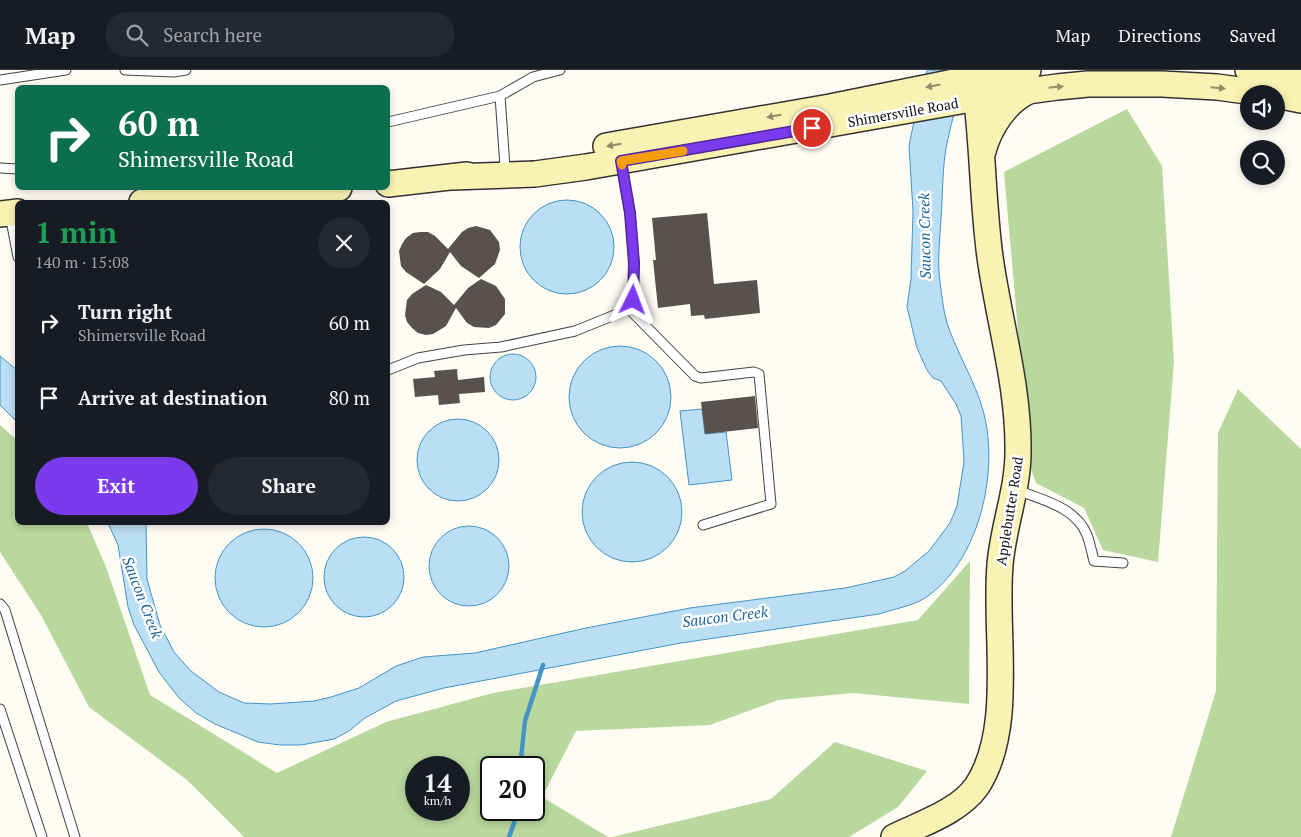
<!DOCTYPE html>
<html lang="en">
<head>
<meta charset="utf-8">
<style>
  :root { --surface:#171b24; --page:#242831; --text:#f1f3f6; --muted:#9ea1a6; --line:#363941; --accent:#7c3aed }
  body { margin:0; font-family:"PT Serif",serif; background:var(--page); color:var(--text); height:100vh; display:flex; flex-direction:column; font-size:19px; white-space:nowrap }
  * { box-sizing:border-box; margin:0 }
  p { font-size:16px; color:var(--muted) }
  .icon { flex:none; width:28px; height:28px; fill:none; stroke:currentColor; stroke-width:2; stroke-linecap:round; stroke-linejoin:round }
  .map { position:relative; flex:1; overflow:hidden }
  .sheet { position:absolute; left:15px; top:130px; width:375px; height:325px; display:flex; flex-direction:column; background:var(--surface); border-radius:8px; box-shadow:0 2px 8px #0003 }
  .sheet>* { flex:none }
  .banner { position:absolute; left:15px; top:15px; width:375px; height:105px; border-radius:8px; box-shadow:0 2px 8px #0003; background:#0b6e4f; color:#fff; overflow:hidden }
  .controls { position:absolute; left:1240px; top:15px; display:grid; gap:10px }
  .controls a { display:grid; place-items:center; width:45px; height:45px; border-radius:50%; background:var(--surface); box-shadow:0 2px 8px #0003; font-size:25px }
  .speed { position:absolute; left:405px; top:686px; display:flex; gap:10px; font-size:25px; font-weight:700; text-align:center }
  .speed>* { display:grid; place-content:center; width:65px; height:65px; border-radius:50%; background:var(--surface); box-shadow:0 2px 8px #0003; line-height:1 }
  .speed small { font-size:12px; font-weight:400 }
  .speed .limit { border:2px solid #111; border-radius:8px; background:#fff; color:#111 }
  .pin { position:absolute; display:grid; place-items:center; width:42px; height:42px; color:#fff; margin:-21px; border:2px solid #fff; border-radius:50%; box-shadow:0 1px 5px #0007 }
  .me { position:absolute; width:55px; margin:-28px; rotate:3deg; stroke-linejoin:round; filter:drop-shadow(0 0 4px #0008) }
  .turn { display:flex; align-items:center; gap:18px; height:105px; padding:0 20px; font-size:22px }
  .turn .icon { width:65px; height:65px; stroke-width:2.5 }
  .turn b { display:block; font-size:35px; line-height:42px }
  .round { display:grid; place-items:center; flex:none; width:52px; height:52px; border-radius:26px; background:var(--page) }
  .head { display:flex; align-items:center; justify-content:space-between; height:85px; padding:0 20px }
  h1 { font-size:30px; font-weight:700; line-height:38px; color:#1e9e55 }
  .button { display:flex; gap:10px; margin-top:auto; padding:10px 20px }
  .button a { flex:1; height:58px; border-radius:30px; background:var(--accent); color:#fff; font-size:20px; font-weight:700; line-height:58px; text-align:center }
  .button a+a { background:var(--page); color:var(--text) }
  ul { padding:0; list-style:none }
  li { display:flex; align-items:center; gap:15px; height:75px; padding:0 20px }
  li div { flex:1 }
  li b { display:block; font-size:19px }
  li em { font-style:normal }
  header { display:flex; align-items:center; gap:30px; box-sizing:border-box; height:70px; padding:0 25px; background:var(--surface); border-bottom:1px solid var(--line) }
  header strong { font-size:24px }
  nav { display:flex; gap:28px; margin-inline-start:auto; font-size:18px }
  .search { width:350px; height:45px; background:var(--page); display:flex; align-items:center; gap:12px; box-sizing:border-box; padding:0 18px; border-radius:28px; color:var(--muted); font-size:19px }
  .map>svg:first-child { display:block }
  .forest { fill:#b8d89e; fill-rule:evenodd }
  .water { fill:#badef3; stroke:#4594c6 }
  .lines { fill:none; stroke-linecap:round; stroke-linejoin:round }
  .stream { stroke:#4594c6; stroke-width:4.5 }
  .building { fill:#58514d }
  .lane-casing { stroke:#434343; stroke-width:11 }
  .secondary-casing { stroke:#323232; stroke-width:28 }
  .lane { stroke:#fff; stroke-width:9 }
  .secondary { stroke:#faf2b2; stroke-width:25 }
  .oneway { fill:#918c69 }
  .route-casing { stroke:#51269a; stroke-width:12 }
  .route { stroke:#7c3aed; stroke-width:9 }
  .slow { stroke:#f59e0b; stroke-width:9 }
  .labels { text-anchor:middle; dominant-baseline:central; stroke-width:5; stroke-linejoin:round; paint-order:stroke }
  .street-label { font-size:14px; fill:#101010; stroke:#fff }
  .water-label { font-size:15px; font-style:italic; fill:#1f669c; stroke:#fff }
</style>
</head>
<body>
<header>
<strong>Map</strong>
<div class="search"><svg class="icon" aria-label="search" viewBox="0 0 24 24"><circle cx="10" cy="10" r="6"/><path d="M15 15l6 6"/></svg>Search here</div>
<nav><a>Map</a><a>Directions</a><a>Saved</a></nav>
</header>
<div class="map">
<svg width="1301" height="767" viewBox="0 0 1301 767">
  <rect width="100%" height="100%" fill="#fefcf3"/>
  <path class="forest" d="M1127,39L1162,96L1174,291L1158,492L1103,480L1084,438L1036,413L1030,397L1004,102Z
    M1238,319L1301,379V767H1171L1216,621L1218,363Z
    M0,355L17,370L18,452L87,453L106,497L150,625L277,703L386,652L493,623L918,550L970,491L969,634L853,623L778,630L710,655L576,661L542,727L608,767H244L187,710L89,637L41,545L0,482ZM416,698H459V740H416ZM491,698H534V740H491Z
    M835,672L927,701L898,737L849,767H612L771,729Z"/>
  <path class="water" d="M927,0H967C960,24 952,48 947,73C942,97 943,123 941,148C940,169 937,191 940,212C942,225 943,240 947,253C957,284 976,312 984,344C999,403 979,492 925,528C912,536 894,539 879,544L681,573L444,618L396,631L365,648L349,661L334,669L301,675H280L258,672L215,654L196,643L179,628L159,602L134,555L128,537L118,475L108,453H146L147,509L160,555L174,582L191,601L219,622L244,633L271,634L314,631L331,627L359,618L396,596L423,587L475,583L586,558L690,538L845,518L881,510L894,507L905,501L929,481L950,453L957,436L964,392L962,360L961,346L956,334L941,311L933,308L927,300L917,278L907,237L911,209L913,141L909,76L913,56L924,21Z
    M520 177a47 47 0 1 1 94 0a47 47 0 1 1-94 0Z
    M569 327a51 51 0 1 1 102 0a51 51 0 1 1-102 0Z
    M490 307a23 23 0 1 1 46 0a23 23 0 1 1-46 0Z
    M0,286L17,300V352L0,335Z
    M702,339L705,364L726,362L732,410L689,415L680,341Z
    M417 390a41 41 0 1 1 82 0a41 41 0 1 1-82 0Z
    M582 442a50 50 0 1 1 100 0a50 50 0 1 1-100 0Z
    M429 496a40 40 0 1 1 80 0a40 40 0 1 1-80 0Z
    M215 508a49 49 0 1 1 98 0a49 49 0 1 1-98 0Z
    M324 507a40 40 0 1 1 80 0a40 40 0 1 1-80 0Z"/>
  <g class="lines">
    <path class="stream" d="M520,698L525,651L543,595
      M509,767L514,753L515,740"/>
  </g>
  <path class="building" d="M707,143L714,214L757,210L760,243L705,249L704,245L691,246L690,234L658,238L653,190H656L652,148Z
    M476,156L490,160L499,172L500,180L495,194L479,208L461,196L450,182L440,199L424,214L406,202L401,196L399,181L402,174L406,168L413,163L420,162H428L435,166L448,179L462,162L468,158Z
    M481,209L496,216L505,229V244L496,255L489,258L474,257L467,253L456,238L446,256L433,264L426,265L418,263L412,258L407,252L405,245L407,230L412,224L426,215L441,222L454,235L468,218Z
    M457,299L458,310L484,307L485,322L459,324L460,333L439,335L438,325L415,327L413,309L435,307L434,301Z
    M755,326L758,358L705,364L701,332Z"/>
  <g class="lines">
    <defs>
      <path id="lane" d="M125,0L174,2L186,0
        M0,10L66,0
        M500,26L505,97
        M388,52L500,26L533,7L560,0
        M0,98L18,99
        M10,145L18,187
        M628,238L695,306L701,308L754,302L759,304L771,434L703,455
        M388,300L418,288L464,280L501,277L575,261L622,242L628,238L633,230L634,193L630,143L621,92
        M1017,420C1042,430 1076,437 1087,465C1090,473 1092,483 1094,491L1123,493
        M0,534L5,540L75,767
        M0,639L42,767"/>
      <path id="secondary" d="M1248,0L1301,9
        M1276,25L1301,30
        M606,76L830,37L974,8L1028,0
        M983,81C989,58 1006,31 1029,21
        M452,107L535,104L586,97L977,28L1057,17L1088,14H1162L1217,17L1268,24
        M388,114L467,105
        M142,132L339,118
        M0,144L18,142
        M894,767C921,754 960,741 977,716C1015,658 994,562 1000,495C1003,457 1018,420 1018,382C1019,316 999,252 990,187C982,128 983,67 974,8"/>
    </defs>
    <use href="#lane" class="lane-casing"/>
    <use href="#secondary" class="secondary-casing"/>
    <use href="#lane" class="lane"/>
    <use href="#secondary" class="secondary"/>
  </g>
  <defs><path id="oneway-solid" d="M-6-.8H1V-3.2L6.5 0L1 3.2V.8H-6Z" transform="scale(1.25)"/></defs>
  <g class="oneway">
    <use href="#oneway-solid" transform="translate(933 16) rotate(169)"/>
    <use href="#oneway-solid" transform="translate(1056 17) rotate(-6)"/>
    <use href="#oneway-solid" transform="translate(1218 18) rotate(5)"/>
    <use href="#oneway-solid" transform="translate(774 46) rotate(170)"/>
    <use href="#oneway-solid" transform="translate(614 75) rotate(170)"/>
  </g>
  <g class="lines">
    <defs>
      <path id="route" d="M633,230L634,193L630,143L621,91L812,58"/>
    </defs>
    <use href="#route" class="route-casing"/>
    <use href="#route" class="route"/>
    <path class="slow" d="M622,95L621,91L683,81"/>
  </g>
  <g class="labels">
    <g class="street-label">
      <text transform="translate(903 42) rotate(-10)">Shimersville Road</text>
      <text transform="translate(1009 441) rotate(-81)">Applebutter Road</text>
    </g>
    <g class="water-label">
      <text transform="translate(924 166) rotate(-91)">Saucon Creek</text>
      <text transform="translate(143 527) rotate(69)">Saucon Creek</text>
      <text transform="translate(725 546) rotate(-7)">Saucon Creek</text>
    </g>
  </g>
</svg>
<div class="controls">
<a><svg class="icon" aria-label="sound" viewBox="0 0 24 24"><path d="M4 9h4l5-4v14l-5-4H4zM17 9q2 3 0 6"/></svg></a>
<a><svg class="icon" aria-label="search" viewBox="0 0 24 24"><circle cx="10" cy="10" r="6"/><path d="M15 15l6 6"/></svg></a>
</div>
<div class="speed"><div>14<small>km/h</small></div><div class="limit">20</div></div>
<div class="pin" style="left:812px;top:58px;background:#d93025"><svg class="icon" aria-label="arrive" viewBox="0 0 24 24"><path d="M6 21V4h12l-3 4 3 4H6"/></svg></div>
<svg class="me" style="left:633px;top:230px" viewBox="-20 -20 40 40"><path d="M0-17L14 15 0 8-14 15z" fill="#7c3aed" stroke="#fff" stroke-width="4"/></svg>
<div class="banner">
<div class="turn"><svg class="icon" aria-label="right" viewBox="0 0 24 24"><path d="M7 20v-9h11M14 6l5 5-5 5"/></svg><div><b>60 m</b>Shimersville Road</div></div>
</div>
<section class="sheet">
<div class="head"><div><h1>1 min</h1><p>140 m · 15:08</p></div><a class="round"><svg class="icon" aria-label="close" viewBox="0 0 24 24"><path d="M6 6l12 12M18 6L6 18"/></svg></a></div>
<ul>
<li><svg class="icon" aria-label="right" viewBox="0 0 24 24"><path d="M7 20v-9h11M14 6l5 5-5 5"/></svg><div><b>Turn right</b><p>Shimersville Road</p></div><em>60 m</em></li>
<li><svg class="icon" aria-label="arrive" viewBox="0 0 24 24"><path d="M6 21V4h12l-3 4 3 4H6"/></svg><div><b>Arrive at destination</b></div><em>80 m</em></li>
</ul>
<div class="button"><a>Exit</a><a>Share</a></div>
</section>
</div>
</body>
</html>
